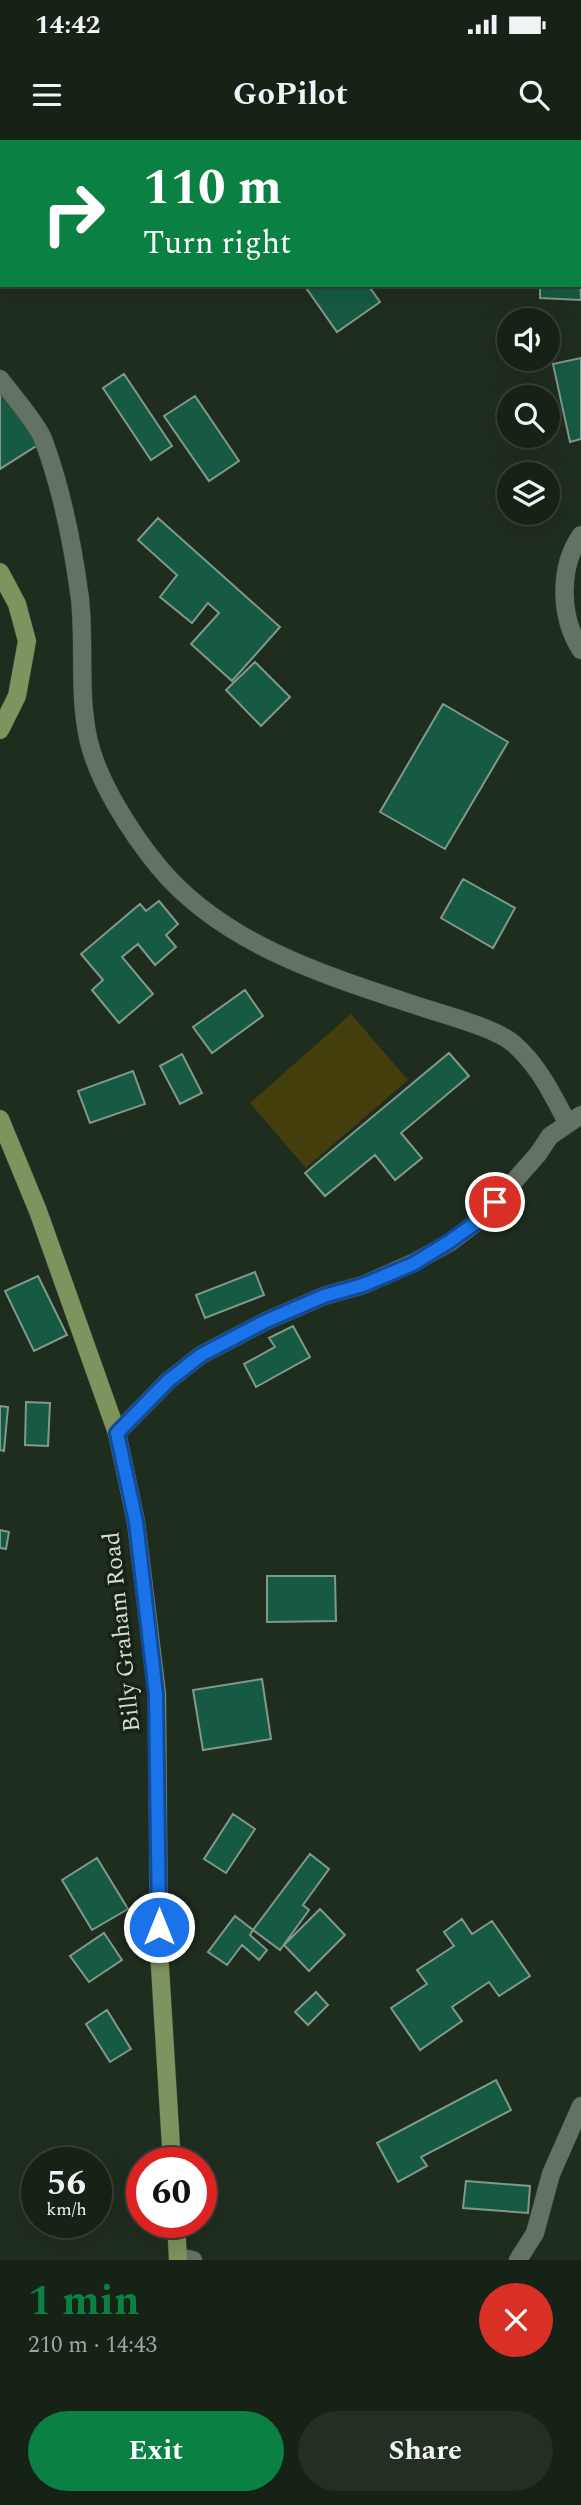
<!DOCTYPE html>
<html lang="en">
<head>
<meta charset="utf-8">
<style>
  :root { --surface:#172217; --page:#242f24; --text:#f1f3f6; --muted:#9ea4a1; --line:#363f36; --accent:#0b8043 }
  body { margin:0; font-family:Spectral,serif; background:var(--page); color:var(--text); height:100vh; display:flex; flex-direction:column; font-size:26px; white-space:nowrap }
  * { box-sizing:border-box; margin:0 }
  p { font-size:23px; color:var(--muted) }
  .icon { flex:none; width:38px; height:38px; fill:none; stroke:currentColor; stroke-width:2; stroke-linecap:round; stroke-linejoin:round }
  .map { position:relative; height:2120px; overflow:hidden }
  .side { display:flex; flex-direction:column; background:var(--surface); flex:1 }
  .side>* { flex:none }
  .banner { position:absolute; left:0px; top:0px; width:581px; height:147px; box-shadow:0 7px 28px #0002,0 0 0 2px var(--line); background:#0b8043; color:#fff; overflow:hidden }
  .buttons { position:absolute; left:497px; top:168px; display:grid; gap:14px }
  .buttons a { display:grid; place-items:center; width:63px; height:63px; border-radius:50%; background:var(--surface); box-shadow:0 7px 28px #0002,0 0 0 2px var(--line); font-size:35px }
  .speed { position:absolute; left:21px; top:2007px; display:flex; gap:14px; font-size:35px; font-weight:700; text-align:center }
  .speed>* { display:grid; place-content:center; width:91px; height:91px; border-radius:50%; background:var(--surface); box-shadow:0 7px 28px #0002,0 0 0 2px var(--line); line-height:1 }
  .speed small { font-size:18px; font-weight:400 }
  .speed .limit { border:10px solid #d22; background:#fff; color:#111 }
  .pin { position:absolute; display:grid; place-items:center; width:60px; height:60px; color:#fff; margin:-30px; border:4px solid #fff; border-radius:50%; box-shadow:0 2px 7px #0007 }
  .me { position:absolute; width:77px; margin:-38px; rotate:0deg; stroke-linejoin:round; filter:drop-shadow(0 0 5px #0008) }
  .turn { display:flex; align-items:center; gap:24px; height:147px; padding:0 28px; font-size:32px }
  .turn .icon { width:91px; height:91px; stroke-width:2.5 }
  .turn b { display:block; font-size:49px; line-height:60px }
  .round { display:grid; place-items:center; flex:none; width:74px; height:74px; border-radius:37px; background:var(--page) }
  .summary { display:flex; align-items:center; justify-content:space-between; height:119px; padding:0 28px }
  h1 { font-size:42px; font-weight:700; line-height:52px; color:var(--accent) }
  .button { display:flex; gap:14px; margin-top:auto; padding:14px 28px }
  .button a { flex:1; height:80px; border-radius:42px; background:var(--accent); color:#fff; font-size:28px; font-weight:700; line-height:80px; text-align:center }
  .button a+a { background:var(--page); color:var(--text) }
  .status { display:flex; justify-content:space-between; align-items:center; height:49px; padding:0 35px; background:var(--surface); direction:ltr }
  .status svg { height:19px; fill:currentColor }
  header { display:flex; justify-content:space-between; align-items:center; height:91px; padding:0 28px; background:var(--surface); font-size:32px; font-weight:700 }
  .map>svg:first-child { display:block }
  .green { fill:#443e0d }
  .building { fill:#175a43; stroke:#81988d; stroke-width:2 }
  .lines { fill:none; stroke-linecap:round; stroke-linejoin:round }
  .street-casing { stroke:#3d493d; stroke-width:19 }
  .primary-casing { stroke:#3d493d; stroke-width:19 }
  .street { stroke:#637363; stroke-width:18 }
  .primary { stroke:#7e935e; stroke-width:18 }
  .route-casing { stroke:#114b97; stroke-width:18 }
  .route { stroke:#1a73e8; stroke-width:12 }
  .labels { text-anchor:middle; dominant-baseline:central; stroke-width:7; stroke-linejoin:round; paint-order:stroke }
  .street-label { font-size:24px; fill:#d4dcd3; stroke:#162316 }
</style>
</head>
<body>
<div class="status"><b>14:42</b><svg viewBox="0 0 49 12"><path d="M0 12V9h3v3zM5 12V6h3v6zM10 12V3h3v9zM15 12V0h3v12zM26 1h20v11H26zM47 4h2v5h-2z"/></svg></div>
<header><svg class="icon" aria-label="menu" viewBox="0 0 24 24"><path d="M4 6h16M4 12h16M4 18h16"/></svg>GoPilot<svg class="icon" aria-label="search" viewBox="0 0 24 24"><circle cx="10" cy="10" r="6"/><path d="M15 15l6 6"/></svg></header>
<div class="map">
<svg width="581" height="2120" viewBox="0 0 581 2120">
  <rect width="100%" height="100%" fill="#1f2d1f"/>
  <path class="green" d="M351,874L408,940L306,1028L250,963Z"/>
  <path class="building" d="M579,102L581,160L540,158V145H579Z
    M304,145H368L380,162L337,192Z
    M581,218V299L570,302L553,224Z
    M124,234L172,306L151,320L103,248Z
    M0,240L41,303L0,329Z
    M195,256L239,321L209,341L164,276Z
    M158,378L280,487L232,541L191,504L219,473L208,463L192,483L160,457L177,435L138,400Z
    M255,522L290,557L261,586L226,550Z
    M443,564L508,602L445,709L380,672Z
    M463,739L515,768L493,808L441,778Z
    M159,761L178,784L166,795L176,807L155,825L138,804L122,817L153,854L119,883L92,850L103,840L81,814L140,764L146,771Z
    M245,850L263,876L212,913L193,887Z
    M449,913L469,936L401,993L422,1018L395,1040L375,1015L325,1056L305,1033Z
    M182,914L202,953L180,964L160,926Z
    M133,931L145,964L90,983L78,951Z
    M255,1132L264,1155L205,1178L196,1155Z
    M38,1136L67,1195L34,1211L5,1151Z
    M293,1186L310,1217L256,1247L244,1224L275,1207L269,1198Z
    M26,1262L50,1263L48,1306L25,1305Z
    M0,1266L8,1267L4,1311L0,1310Z
    M0,1390L9,1392L6,1409L0,1408Z
    M267,1436H335L336,1481L267,1482Z
    M262,1539L271,1599L203,1610L193,1550Z
    M233,1674L255,1689L226,1733L204,1719Z
    M310,1714L329,1729L303,1765L309,1770L280,1810L253,1790Z
    M97,1718L128,1769L92,1790L62,1740Z
    M320,1769L345,1795L309,1831L284,1805Z
    M235,1776L253,1790L250,1795L267,1810L259,1820L242,1805L227,1825L208,1812Z
    M462,1779L472,1794L492,1781L530,1836L499,1856L489,1842L452,1867L462,1881L420,1910L391,1868L427,1844L417,1830L454,1806L444,1792Z
    M104,1793L122,1820L89,1842L70,1816Z
    M316,1852L328,1865L308,1885L295,1872Z
    M107,1870L131,1909L110,1922L86,1884Z
    M496,1940L511,1970L421,2017L427,2026L398,2042L377,2003Z
    M466,2041L530,2046L528,2073L463,2068Z"/>
  <g class="lines">
    <defs>
      <path id="street" d="M572,0L574,2
        M0,239C12,255 36,282 43,299C62,349 73,406 80,459C85,506 78,556 89,602C99,643 131,693 158,726C223,805 327,836 421,867C445,875 496,888 514,904C539,926 552,954 567,982
        M581,395C558,428 560,478 581,510
        M117,1293L168,1241L201,1215L266,1181L324,1156L363,1145L413,1123L449,1103L481,1079L538,1014L550,996L581,975
        M178,2117L193,2120
        M518,2120L535,2093L551,2034L581,1966"/>
      <path id="primary" d="M0,432L17,464L27,501L17,556L0,590
        M0,979L38,1071L117,1293L136,1382L157,1554L159,1811L172,2023
        M176,2082L178,2120"/>
    </defs>
    <use href="#street" class="street-casing"/>
    <use href="#primary" class="primary-casing"/>
    <use href="#street" class="street"/>
    <use href="#primary" class="primary"/>
  </g>
  <g class="lines">
    <defs>
      <path id="route" d="M159,1787L156,1554L136,1382L117,1293L168,1241L201,1215L266,1181L324,1156L363,1145L413,1124L449,1102L481,1079L495,1062"/>
    </defs>
    <use href="#route" class="route-casing"/>
    <use href="#route" class="route"/>
  </g>
  <g class="labels">
    <g class="street-label">
      <text transform="translate(122 1492) rotate(-96)">Billy Graham Road</text>
    </g>
  </g>
</svg>
<div class="buttons">
<a><svg class="icon" aria-label="sound" viewBox="0 0 24 24"><path d="M4 9h4l5-4v14l-5-4H4zM17 9q2 3 0 6"/></svg></a>
<a><svg class="icon" aria-label="search" viewBox="0 0 24 24"><circle cx="10" cy="10" r="6"/><path d="M15 15l6 6"/></svg></a>
<a><svg class="icon" aria-label="layers" viewBox="0 0 24 24"><path d="M12 4l9 5-9 5-9-5zM3 14l9 5 9-5"/></svg></a>
</div>
<div class="speed"><div>56<small>km/h</small></div><div class="limit">60</div></div>
<div class="pin" style="left:495px;top:1062px;background:#d93025"><svg class="icon" aria-label="arrive" viewBox="0 0 24 24"><path d="M6 21V4h12l-3 4 3 4H6"/></svg></div>
<svg class="me" style="left:159px;top:1787px" viewBox="-20 -20 40 40"><circle r="17" fill="#1a73e8" stroke="#fff" stroke-width="3"/><path d="M0-11L8 9 0 5-8 9z" fill="#fff"/></svg>
<div class="banner">
<div class="turn"><svg class="icon" aria-label="right" viewBox="0 0 24 24"><path d="M7 20v-9h11M14 6l5 5-5 5"/></svg><div><b>110 m</b>Turn right</div></div>
</div>
</div>
<section class="side">
<div class="summary"><div><h1>1 min</h1><p>210 m · 14:43</p></div><a class="round" style="background:#d93025;color:#fff"><svg class="icon" aria-label="close" viewBox="0 0 24 24"><path d="M6 6l12 12M18 6L6 18"/></svg></a></div>
<div class="button"><a>Exit</a><a>Share</a></div>
</section>
</body>
</html>
